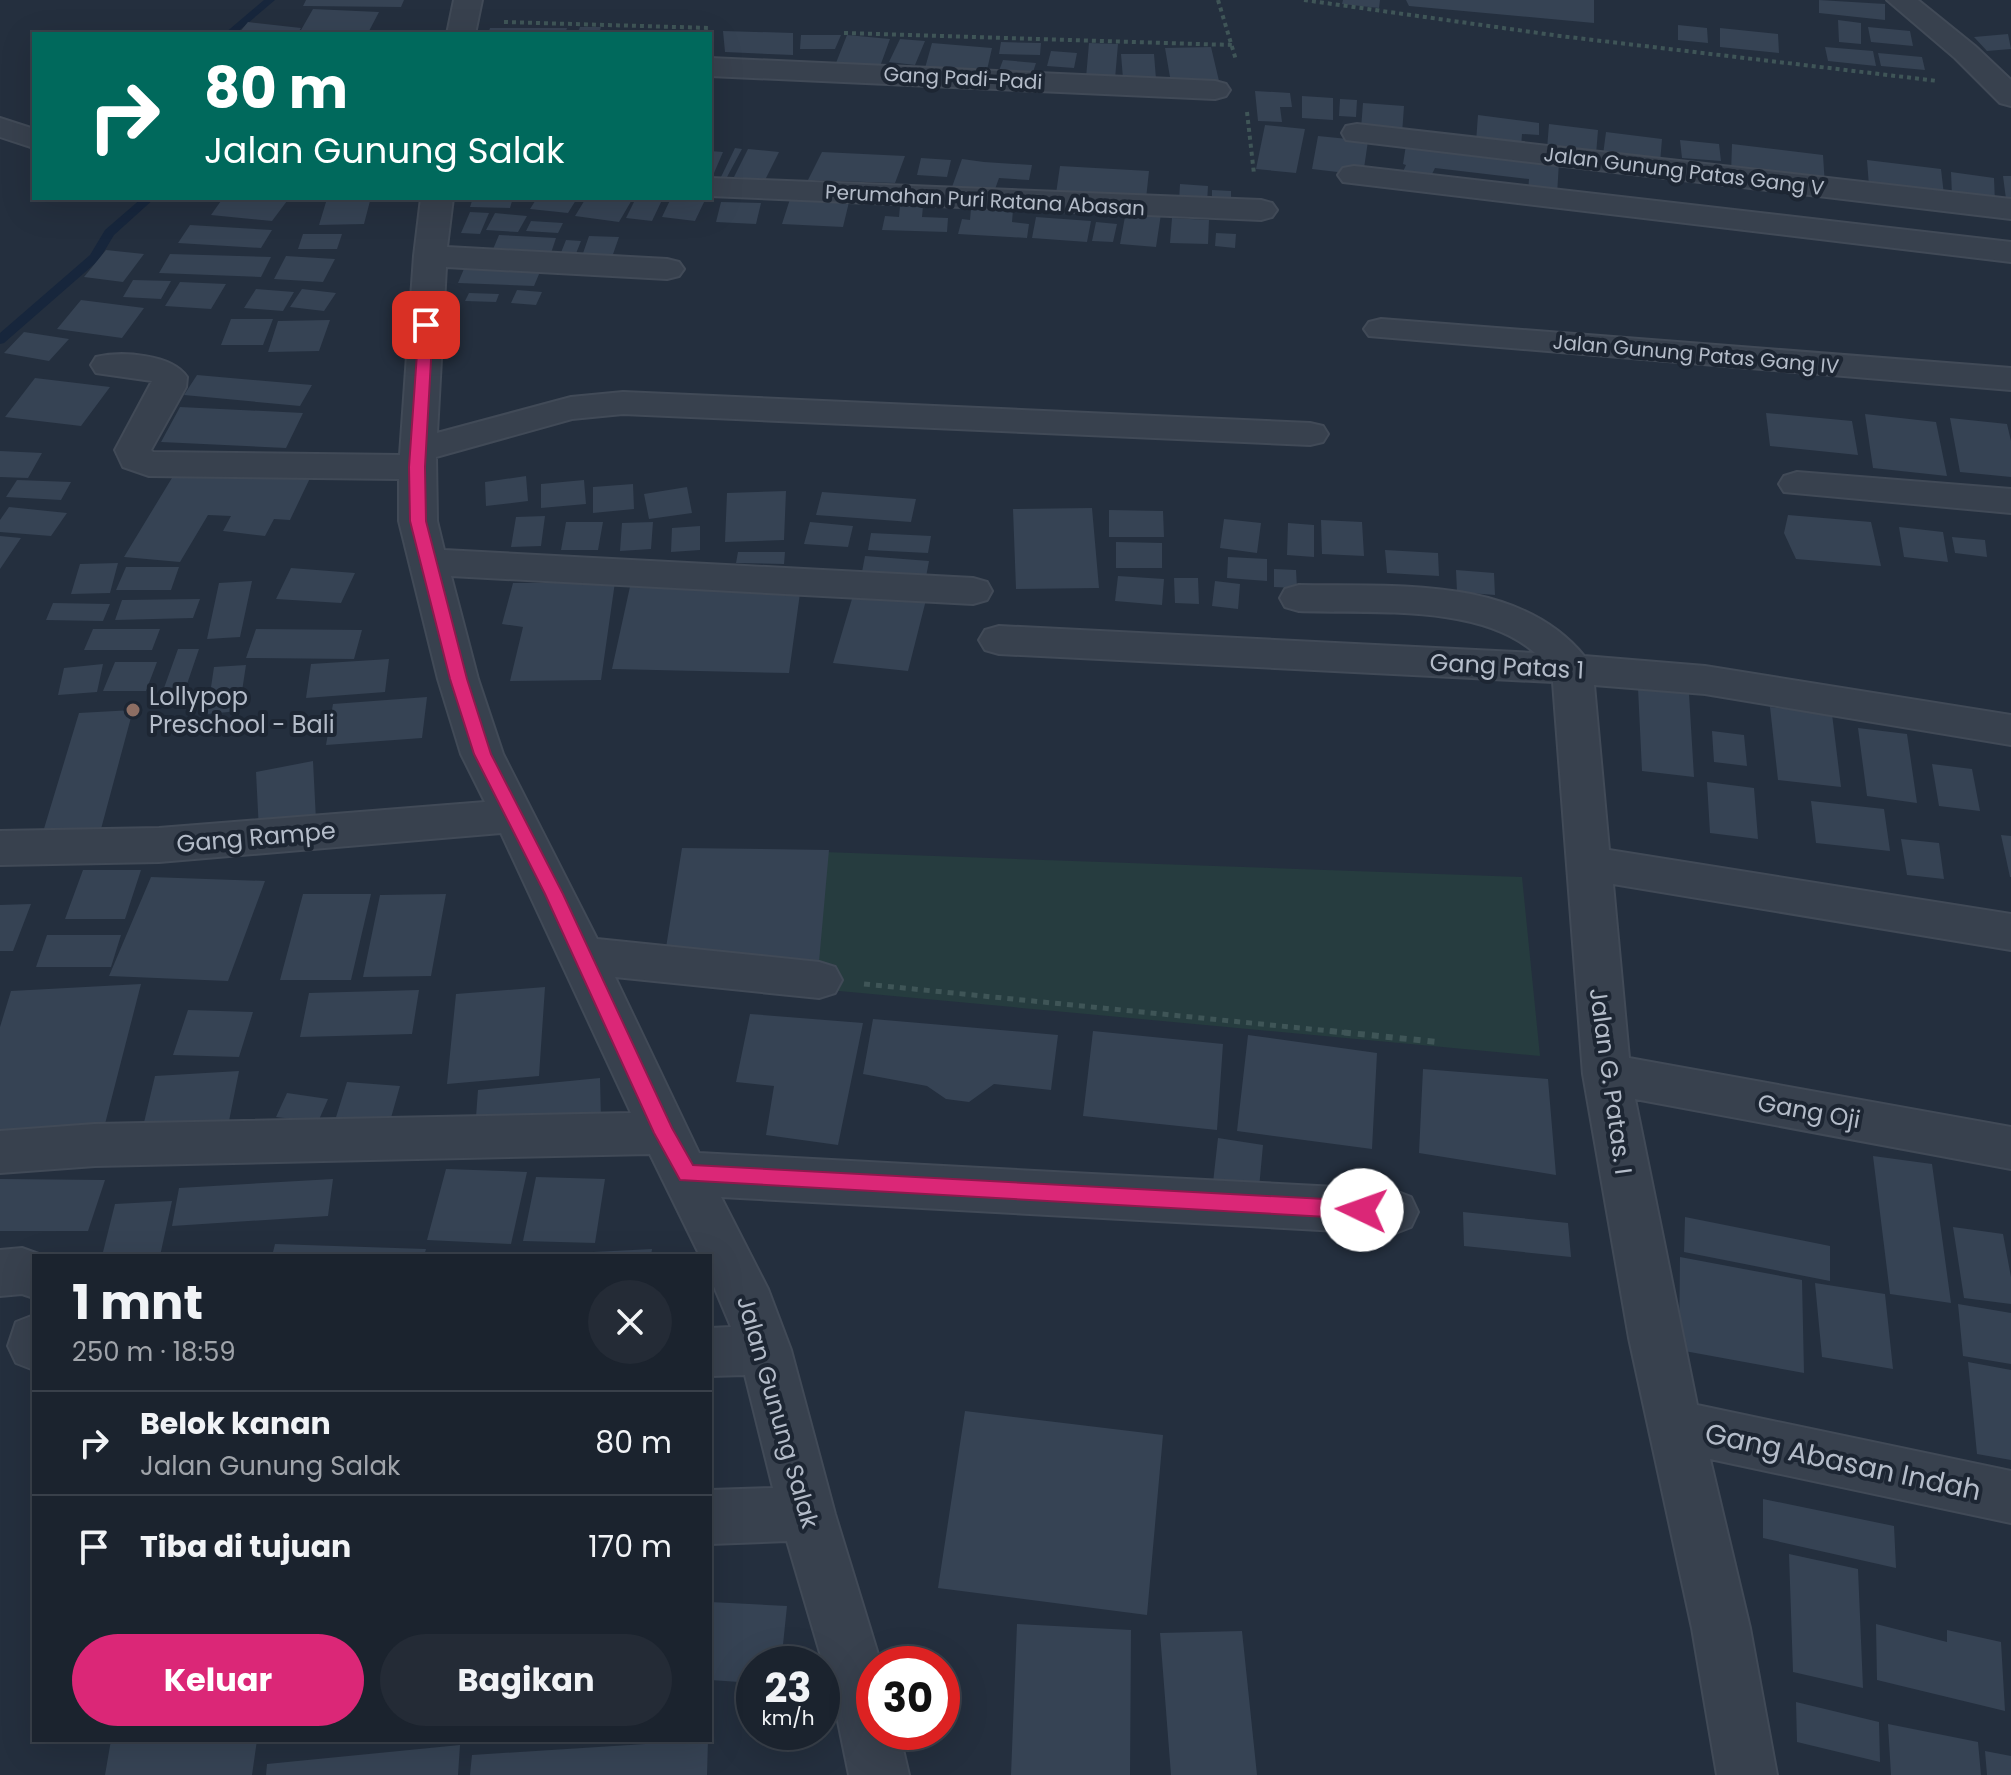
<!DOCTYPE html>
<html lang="id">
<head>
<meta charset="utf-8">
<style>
  :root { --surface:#1b232e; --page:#242b36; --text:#f1f3f6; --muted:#a0a4aa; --line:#39404a; --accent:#db2777 }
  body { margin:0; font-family:Poppins,sans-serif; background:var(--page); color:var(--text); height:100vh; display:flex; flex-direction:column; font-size:30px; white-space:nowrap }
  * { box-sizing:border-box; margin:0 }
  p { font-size:26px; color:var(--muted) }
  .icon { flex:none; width:44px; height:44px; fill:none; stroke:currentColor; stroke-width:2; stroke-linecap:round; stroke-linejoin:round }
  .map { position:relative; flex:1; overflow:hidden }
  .sheet { position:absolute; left:32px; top:1254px; width:680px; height:488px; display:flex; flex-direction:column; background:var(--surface); border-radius:0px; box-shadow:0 8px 32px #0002,0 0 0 2px var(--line) }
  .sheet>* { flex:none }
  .guide { position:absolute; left:32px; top:32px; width:680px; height:168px; border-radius:0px; box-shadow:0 8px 32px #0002,0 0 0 2px var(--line); background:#00695c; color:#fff; overflow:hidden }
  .speed { position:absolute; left:736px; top:1646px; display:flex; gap:16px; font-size:40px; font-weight:700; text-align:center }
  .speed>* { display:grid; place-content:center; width:104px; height:104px; border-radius:50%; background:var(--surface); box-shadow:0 8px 32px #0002,0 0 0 2px var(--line); line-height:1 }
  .speed small { font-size:20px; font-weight:400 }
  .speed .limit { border:12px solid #d22; background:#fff; color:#111 }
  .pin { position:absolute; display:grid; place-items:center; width:68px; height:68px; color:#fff; margin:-34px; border-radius:16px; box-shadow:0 4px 12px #0006 }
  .me { position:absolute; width:88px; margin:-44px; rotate:273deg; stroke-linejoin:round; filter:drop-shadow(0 0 6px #0008) }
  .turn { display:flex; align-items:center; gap:28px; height:168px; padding:0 40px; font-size:36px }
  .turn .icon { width:104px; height:104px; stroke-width:2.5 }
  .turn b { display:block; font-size:56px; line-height:68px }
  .round { display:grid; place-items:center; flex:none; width:84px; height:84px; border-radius:42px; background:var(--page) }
  .summary { display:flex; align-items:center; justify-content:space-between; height:136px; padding:0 40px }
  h1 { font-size:48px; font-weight:700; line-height:60px }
  .button { display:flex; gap:16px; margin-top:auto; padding:16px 40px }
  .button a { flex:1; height:92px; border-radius:48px; background:var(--accent); color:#fff; font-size:32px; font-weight:700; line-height:92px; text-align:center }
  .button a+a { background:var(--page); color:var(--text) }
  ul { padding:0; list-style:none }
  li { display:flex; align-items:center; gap:24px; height:104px; padding:0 40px; border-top:2px solid var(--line) }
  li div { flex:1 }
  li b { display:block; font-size:30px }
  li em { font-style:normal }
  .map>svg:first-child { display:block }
  .green { fill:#263c3f }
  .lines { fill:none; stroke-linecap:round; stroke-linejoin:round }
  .stream { fill:#17263c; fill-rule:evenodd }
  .building { fill:#364354 }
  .minor-casing { stroke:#414a57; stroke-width:4 }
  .path-far2 { stroke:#3f5557; stroke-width:4; stroke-dasharray:4 4; stroke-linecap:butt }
  .path-far1 { stroke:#3f5557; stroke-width:5; stroke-dasharray:6 6; stroke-linecap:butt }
  .path { stroke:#3f5557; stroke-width:6; stroke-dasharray:7 7; stroke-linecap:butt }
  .minor { fill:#38414e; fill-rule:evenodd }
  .route { fill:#db2777; stroke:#8e194d; stroke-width:2 }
  .education-dot { fill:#8d6e63; stroke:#1d2633; stroke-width:3 }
  .labels { text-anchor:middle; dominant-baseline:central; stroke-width:8; stroke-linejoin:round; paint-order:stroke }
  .far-street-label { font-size:20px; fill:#b4bcc9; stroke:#1d2633 }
  .street-label { font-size:24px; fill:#b4bcc9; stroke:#1d2633 }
  .poi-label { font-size:24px; fill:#b4bcc9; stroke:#1d2633; text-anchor:start }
  .near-street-label { font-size:28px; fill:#b4bcc9; stroke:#1d2633 }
</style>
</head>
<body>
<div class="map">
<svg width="2011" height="1775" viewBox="0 0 2011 1775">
  <rect width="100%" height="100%" fill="#242f3e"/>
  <path class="green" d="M824,852L1522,877L1540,1056L785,986Z"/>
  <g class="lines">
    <path class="stream" d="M264,0H275L235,34H224Z
      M142,198H155L114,235L99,260L4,343L0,344V333L90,255L105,230Z"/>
  </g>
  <path class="building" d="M306,0H404L401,7L303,6Z
    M1343,0H1380L1379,8L1342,4Z
    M1406,0H1594V23L1409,6Z
    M1819,0L1885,4V20L1819,13Z
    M313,9L379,12L368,33L301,30Z
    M1838,20L1861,23V44L1839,42Z
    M248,22L301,28L297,34H238Z
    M1678,25L1707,28L1708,43L1678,40Z
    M580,27H601L599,34H577Z
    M1868,27L1910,31L1913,46L1871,42Z
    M490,28H567L565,34H488Z
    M1720,28L1778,34L1779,53L1720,47Z
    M723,31L793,33V55L725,52Z
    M2008,34L2011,49L1987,51L1974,37Z
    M801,35H841L835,49H800Z
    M847,35L890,39L878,72L834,68Z
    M900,39L925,41L915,65L889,62Z
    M1001,42L1041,43L1040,55L999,54Z
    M932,43L992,48L987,70L925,68Z
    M1089,43L1118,44L1115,79L1086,78Z
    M1211,47L1219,81L1171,83L1165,48Z
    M1825,47L1873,51L1876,66L1828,61Z
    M1051,51L1077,53L1074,68L1047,66Z
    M1878,53L1922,57L1925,70L1881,66Z
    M1121,54H1154L1156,79H1123Z
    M1003,60L1036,63L1031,78L997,76Z
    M1255,91L1290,93L1292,107H1280L1282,122L1258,121Z
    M1302,96L1333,98V120L1302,118Z
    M1340,99L1357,100L1356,117L1339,116Z
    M1363,103L1404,106L1402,134L1361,129Z
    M1478,115L1539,123V135L1522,134L1521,147L1476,142Z
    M1549,124L1598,130L1596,155L1547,149Z
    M1265,125L1305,129L1296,173L1256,169Z
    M1606,132L1662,139L1660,163L1603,155Z
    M1318,136L1368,141L1363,175L1312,169Z
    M1680,140L1719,144L1721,161L1682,158Z
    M1732,144L1823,155L1825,186L1731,174Z
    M1406,145L1559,162L1557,195L1528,192L1529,179L1435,168L1428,182L1401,176L1406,165L1403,164Z
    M735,148L742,149L727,177H721Z
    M748,149L779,152L765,180L734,177Z
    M710,151L723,152L714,173H710Z
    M822,152L905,156L895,183L808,180Z
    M921,158L951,160L947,177L917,175Z
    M962,159L984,162L1032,165L1029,180L999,178L994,192L952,187Z
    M1867,160L1941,169L1944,195L1869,186Z
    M1060,166L1149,171L1146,199L1056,194Z
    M1951,172L1994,178L1995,203L1952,196Z
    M2003,176H2011V199H2006Z
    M1180,184L1208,186L1207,203L1179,201Z
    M1212,190L1231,191V203H1212Z
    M223,198H254L287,201L272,221L211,215Z
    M473,198H513L510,208L470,207Z
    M537,198H558L576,200L568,213L530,209Z
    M586,198H633L619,222L575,216Z
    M636,198H663L652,221L626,218Z
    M671,198H684L705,200L695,221L662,217Z
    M790,199L849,202L843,227L782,224Z
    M370,201L364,224L319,225L326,202Z
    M721,202L761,203L756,224L716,222Z
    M900,206H923L922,217L948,218L947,232L882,230L885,216L899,217Z
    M971,208L1013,210L1012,222L1029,224L1027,238L958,234L962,219L970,220Z
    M1126,211L1161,214L1156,247L1120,244Z
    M470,212L489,213L480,234L461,233Z
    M495,213L527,216L518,232L486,230Z
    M1036,217L1091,221L1087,242L1032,238Z
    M1172,218L1209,220L1208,244L1170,243Z
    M531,221L563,223L558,233L526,231Z
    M1096,222L1117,224L1113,242L1092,241Z
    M190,225L272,230L261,248L178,243Z
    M1216,233L1236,234L1235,248L1215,246Z
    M303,234H342L337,249H298Z
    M499,235L556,238L550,256L491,254Z
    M589,236L619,237L611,260L581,259Z
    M566,240L581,241L575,256L560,255Z
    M106,250L144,254L123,282L84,277Z
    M170,254L271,257L261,277L159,273Z
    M286,256L335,259L323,282L274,279Z
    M466,264L542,267L534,286L458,283Z
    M133,280L171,281L161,299L123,297Z
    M180,282L226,284L211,309L165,306Z
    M256,289L294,292L283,311L244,308Z
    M302,289L336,293L324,311L290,307Z
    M517,290L542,292L536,305L511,303Z
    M469,293L499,294L496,302L465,301Z
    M81,300L144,308L122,338L57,329Z
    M231,319H273L263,345H221Z
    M330,320L319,351L268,352L278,321Z
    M24,332L69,339L49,361L4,353Z
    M197,375L312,385L300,406L184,395Z
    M35,378L110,387L81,426L5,417Z
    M180,407L303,413L286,448L161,442Z
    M1766,413L1852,421L1858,455L1770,446Z
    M1865,414L1936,422L1947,476L1873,468Z
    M1950,418L2007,424L2011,441V477L1960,472Z
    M0,451L42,453L28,478L0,477Z
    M178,468L311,476L290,520L274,519L265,536L223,531L231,516L208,515L180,562L124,557Z
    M526,476L528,501L486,506L485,482Z
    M17,480L71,482L61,500L6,497Z
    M584,480L586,504L541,508V484Z
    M633,484L634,509L593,513V487Z
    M687,487L692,513L649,519L644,494Z
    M786,491L784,540L725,542L727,493Z
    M822,492L916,499L911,522L816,515Z
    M9,507L67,513L51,536L0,532V520Z
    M1092,508L1099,588L1016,589L1013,509Z
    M1109,510L1163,511L1164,537H1109Z
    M1788,515L1871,522L1881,566L1796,559L1784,533Z
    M545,516L541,546L511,547L516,517Z
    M1224,519L1261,523L1257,553L1220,548Z
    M1321,520L1362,522L1364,556L1322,554Z
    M566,522H603L598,550H561Z
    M653,522L651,549L620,551L622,523Z
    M810,522L853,526L848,547L804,544Z
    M1288,523L1314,525V557L1287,555Z
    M700,526V550L671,552L672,528Z
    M1899,527L1943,532L1948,562L1904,557Z
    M871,533L931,536L928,553L868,550Z
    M0,536L21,538L0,569Z
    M1952,537L1985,540L1987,557L1955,553Z
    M1116,542L1162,543V568H1116Z
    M1385,550L1438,553L1439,576L1387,573Z
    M738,552H785L784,564L736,563Z
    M865,556L929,561L926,577L862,572Z
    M1228,557L1267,559V581L1227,578Z
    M118,563L110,593L71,594L80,564Z
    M126,567H179L171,590H116Z
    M291,568L355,573L341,603L276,599Z
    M1274,569L1296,570L1297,588L1274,587Z
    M1456,570L1494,573L1495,595L1457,592Z
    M1118,576L1164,579L1162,605L1115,601Z
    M1174,578H1198L1199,604L1175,603Z
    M252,581L240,637L207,639L219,583Z
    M1215,581L1240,584L1238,609L1212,606Z
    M615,582L601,680L510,681L523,627L502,624L513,583Z
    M631,582L801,586L789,673L612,669Z
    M854,592L926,600L908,671L833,663Z
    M200,599L193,618L115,620L122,600Z
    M53,603L110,604L103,621L46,620Z
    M93,629H160L152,650H84Z
    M256,629L362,630L354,659L246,658Z
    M178,649H199L186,687L164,688Z
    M389,659L385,692L306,698L311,664Z
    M115,662H157L146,691H103Z
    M103,664L97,692L58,695L64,668Z
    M246,665L239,711L207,714L214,667Z
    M1638,688L1689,694L1694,777L1642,771Z
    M427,697L422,738L326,745L333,704Z
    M1770,707L1832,714L1841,787L1778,780Z
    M133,710L101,829L43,832L79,713Z
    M1858,728L1907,734L1917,803L1867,796Z
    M1712,731L1744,735L1747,766L1714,762Z
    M313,761L316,820L259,831L256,772Z
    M1932,764L1972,769L1980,811L1939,806Z
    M1707,782L1754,788L1758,839L1710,833Z
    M1811,801L1884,809L1890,851L1816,843Z
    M2001,835L2011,836V877H2010Z
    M1901,839L1939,843L1944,879L1907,875Z
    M682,848L829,850L819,962L664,960Z
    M83,870H141L125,919H65Z
    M151,877L265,881L228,981L109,976Z
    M303,894H371L351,980H280Z
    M446,894L431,976L363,977L380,895Z
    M31,904L13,951H0V905Z
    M47,935H121L111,967H36Z
    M141,984L105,1124L0,1130V1027L11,991Z
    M545,987L539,1076L447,1084L456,994Z
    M419,990L412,1034L300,1037L309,993Z
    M188,1010L253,1012L239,1057L173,1055Z
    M750,1014L863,1023L838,1145L766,1135L774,1086L736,1082Z
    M873,1019L1058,1035L1051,1090L994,1084L969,1102L946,1099L927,1086L863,1074Z
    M1093,1031L1223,1044L1217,1130L1083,1116Z
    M1248,1035L1377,1053L1372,1149L1237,1131Z
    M1423,1069L1548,1079L1556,1175L1419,1153Z
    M239,1071L228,1126L142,1131L155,1076Z
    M600,1078L601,1120L475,1131L478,1090Z
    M347,1082L400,1086L387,1132L332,1130Z
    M287,1093L328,1099L318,1122L276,1117Z
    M1218,1138L1263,1145L1258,1199L1212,1192Z
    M1873,1156L1932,1164L1951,1303L1890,1294Z
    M446,1169L527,1172L511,1244L427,1240Z
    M536,1177L605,1179L595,1243L523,1241Z
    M0,1179L105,1180L88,1231H0Z
    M333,1179L328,1216L172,1226L179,1188Z
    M172,1201L160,1256H102L115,1204Z
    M1463,1212L1568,1223L1571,1257L1464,1246Z
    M1685,1217L1830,1246V1281L1684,1252Z
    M1953,1227L2003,1234L2011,1277V1304L1964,1298Z
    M275,1244L426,1249L424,1256H272Z
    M652,1249L651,1256H573L574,1253Z
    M1680,1257L1802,1280L1804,1373L1679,1350Z
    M1815,1283L1885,1294L1893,1369L1822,1357Z
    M1958,1304L2011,1313V1364L1963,1356Z
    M1968,1362L2011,1370V1460L1977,1454Z
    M965,1411L1163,1435L1147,1615L938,1588Z
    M1763,1499L1894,1526L1896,1568L1763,1538Z
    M1789,1554L1858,1569L1863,1688L1793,1672Z
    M710,1602L787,1606L781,1664H754V1683L710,1680Z
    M1017,1624L1131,1630L1130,1775H1011Z
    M1876,1624L1947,1642V1630L2001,1642L2005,1711L1877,1680Z
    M1242,1631L1257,1775H1171L1160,1633Z
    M1796,1702L1879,1722L1880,1762L1797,1742Z
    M1888,1724L1978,1742L1981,1775H1891Z
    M111,1740H257L252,1775H105Z
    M708,1740L707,1775H470L472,1755Z
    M460,1745L458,1775H266L267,1764Z
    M1985,1751L2011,1756V1775H1987Z"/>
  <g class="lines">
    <defs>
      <path id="minor" d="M454,0H482L475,34H447Z
        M1887,0H1918L1975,46L2011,80V106L2000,103L1955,58Z
        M710,58L1215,81L1226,84L1230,90L1226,96L1215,99L710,76Z
        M0,118L34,129V148L0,137Z
        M1357,124L2011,199V219L1346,140L1342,133L1346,126Z
        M1354,166L2011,242V262L1343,182L1338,175L1343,168Z
        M710,178L1261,200L1272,203L1277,210L1272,217L1261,220L710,196Z
        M421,198H453L447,247L667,259L679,262L684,269L679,276L667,279L446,267L437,433L571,397L623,392L1310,423L1323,426L1328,434L1323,442L1310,445L623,414L572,419L436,457L437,521L444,550L973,578L987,582L992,591L987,600L973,604L451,576L478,679L503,754L597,939L819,962L835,967L842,980L835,993L819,998L615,977L699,1153L1393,1190L1411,1197L1418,1212L1411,1227L1393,1234L721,1197L768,1289L791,1350L835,1514L881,1664H874V1732H899L909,1775H849L833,1697L787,1541L710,1544V1490L773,1488L745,1375L710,1376V1328L731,1327L710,1277V1256H700L650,1154L95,1166L0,1173V1131L95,1124L631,1113L501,833L159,862L0,865V831L159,828L485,802L461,754L438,679L399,521V479L149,476L123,467L115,450L152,381L96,373L91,365L96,357C121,351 172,354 187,377L186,387L151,450L153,452L400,455L414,256Z
        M1381,319L2011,368V390L1369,336L1364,329L1369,322Z
        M1797,472L2011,489V513L1784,492L1779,484L1784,476Z
        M1299,585C1393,587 1518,575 1584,656L1705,666L2011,715V745L1705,694L1594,685L1609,850L2011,914V950L1613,884L1629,1058L2011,1127V1169L1635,1099L1697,1405L2011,1471V1523L1710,1459L1750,1628L1777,1775H1717L1692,1628L1629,1338L1583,1074L1553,682L999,654L985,650L979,640L985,630L999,626L1535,653C1480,603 1369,614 1299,611L1285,607L1280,598L1285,589Z
        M22,1248L44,1256H34V1298L22,1294L0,1296V1250Z
        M34,1315V1370L16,1363L8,1346L16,1322Z"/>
    </defs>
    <use href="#minor" class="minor-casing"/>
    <path class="path-far2" d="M1218,0L1236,60
      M1304,0L1560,36L1938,81
      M504,22L710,28
      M844,33L1232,45
      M1247,112L1254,174"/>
    <path class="path-far1" d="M864,984L1350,1033"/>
    <path class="path" d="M1330,1031L1437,1042"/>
    <use href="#minor" class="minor"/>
  </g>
  <path class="route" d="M426,321L433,325L425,467L426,521L467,679L491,754L563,894L672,1128L693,1165L1362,1201L1370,1204L1373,1210L1370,1217L1362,1219L680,1180L654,1133L545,894L474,754L450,679L410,521L409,467L419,325Z"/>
  <circle class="education-dot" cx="133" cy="710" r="8"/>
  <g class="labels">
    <g class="far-street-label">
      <text transform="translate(963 78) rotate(3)">Gang Padi-Padi</text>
      <text transform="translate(1684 171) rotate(7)">Jalan Gunung Patas Gang V</text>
      <text transform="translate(985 200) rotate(3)">Perumahan Puri Ratana Abasan</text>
      <text transform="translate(1696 354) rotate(5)">Jalan Gunung Patas Gang IV</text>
    </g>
    <g class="street-label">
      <text transform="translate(1507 666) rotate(3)">Gang Patas 1</text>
      <text transform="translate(256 837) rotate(-5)">Gang Rampe</text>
      <text transform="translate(1611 1081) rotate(82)">Jalan G. Patas. I</text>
      <text transform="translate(1809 1111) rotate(10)">Gang Oji</text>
      <text transform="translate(778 1412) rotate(74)">Jalan Gunung Salak</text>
    </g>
    <g class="poi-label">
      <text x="149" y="696">Lollypop<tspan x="149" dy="28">Preschool - Bali</tspan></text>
    </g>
    <g class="near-street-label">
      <text transform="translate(1843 1462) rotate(12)">Gang Abasan Indah</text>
    </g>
  </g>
</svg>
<div class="speed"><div>23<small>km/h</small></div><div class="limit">30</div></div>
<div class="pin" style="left:426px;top:325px;background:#d93025"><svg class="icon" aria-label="arrive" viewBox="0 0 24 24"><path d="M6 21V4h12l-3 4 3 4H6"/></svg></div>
<svg class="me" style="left:1362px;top:1210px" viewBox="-20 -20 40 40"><circle r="19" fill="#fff"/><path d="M0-13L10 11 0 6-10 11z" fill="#db2777"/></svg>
<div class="guide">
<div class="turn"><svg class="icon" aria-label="right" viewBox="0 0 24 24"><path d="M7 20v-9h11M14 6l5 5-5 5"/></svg><div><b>80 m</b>Jalan Gunung Salak</div></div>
</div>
<section class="sheet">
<div class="summary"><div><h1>1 mnt</h1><p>250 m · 18:59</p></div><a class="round"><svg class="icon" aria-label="close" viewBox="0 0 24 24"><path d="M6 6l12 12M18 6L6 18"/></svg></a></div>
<ul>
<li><svg class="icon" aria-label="right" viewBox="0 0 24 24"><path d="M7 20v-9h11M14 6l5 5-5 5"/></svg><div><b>Belok kanan</b><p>Jalan Gunung Salak</p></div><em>80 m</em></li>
<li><svg class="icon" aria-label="arrive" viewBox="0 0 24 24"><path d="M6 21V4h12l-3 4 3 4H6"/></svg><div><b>Tiba di tujuan</b></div><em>170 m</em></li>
</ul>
<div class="button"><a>Keluar</a><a>Bagikan</a></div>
</section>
</div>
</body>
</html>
